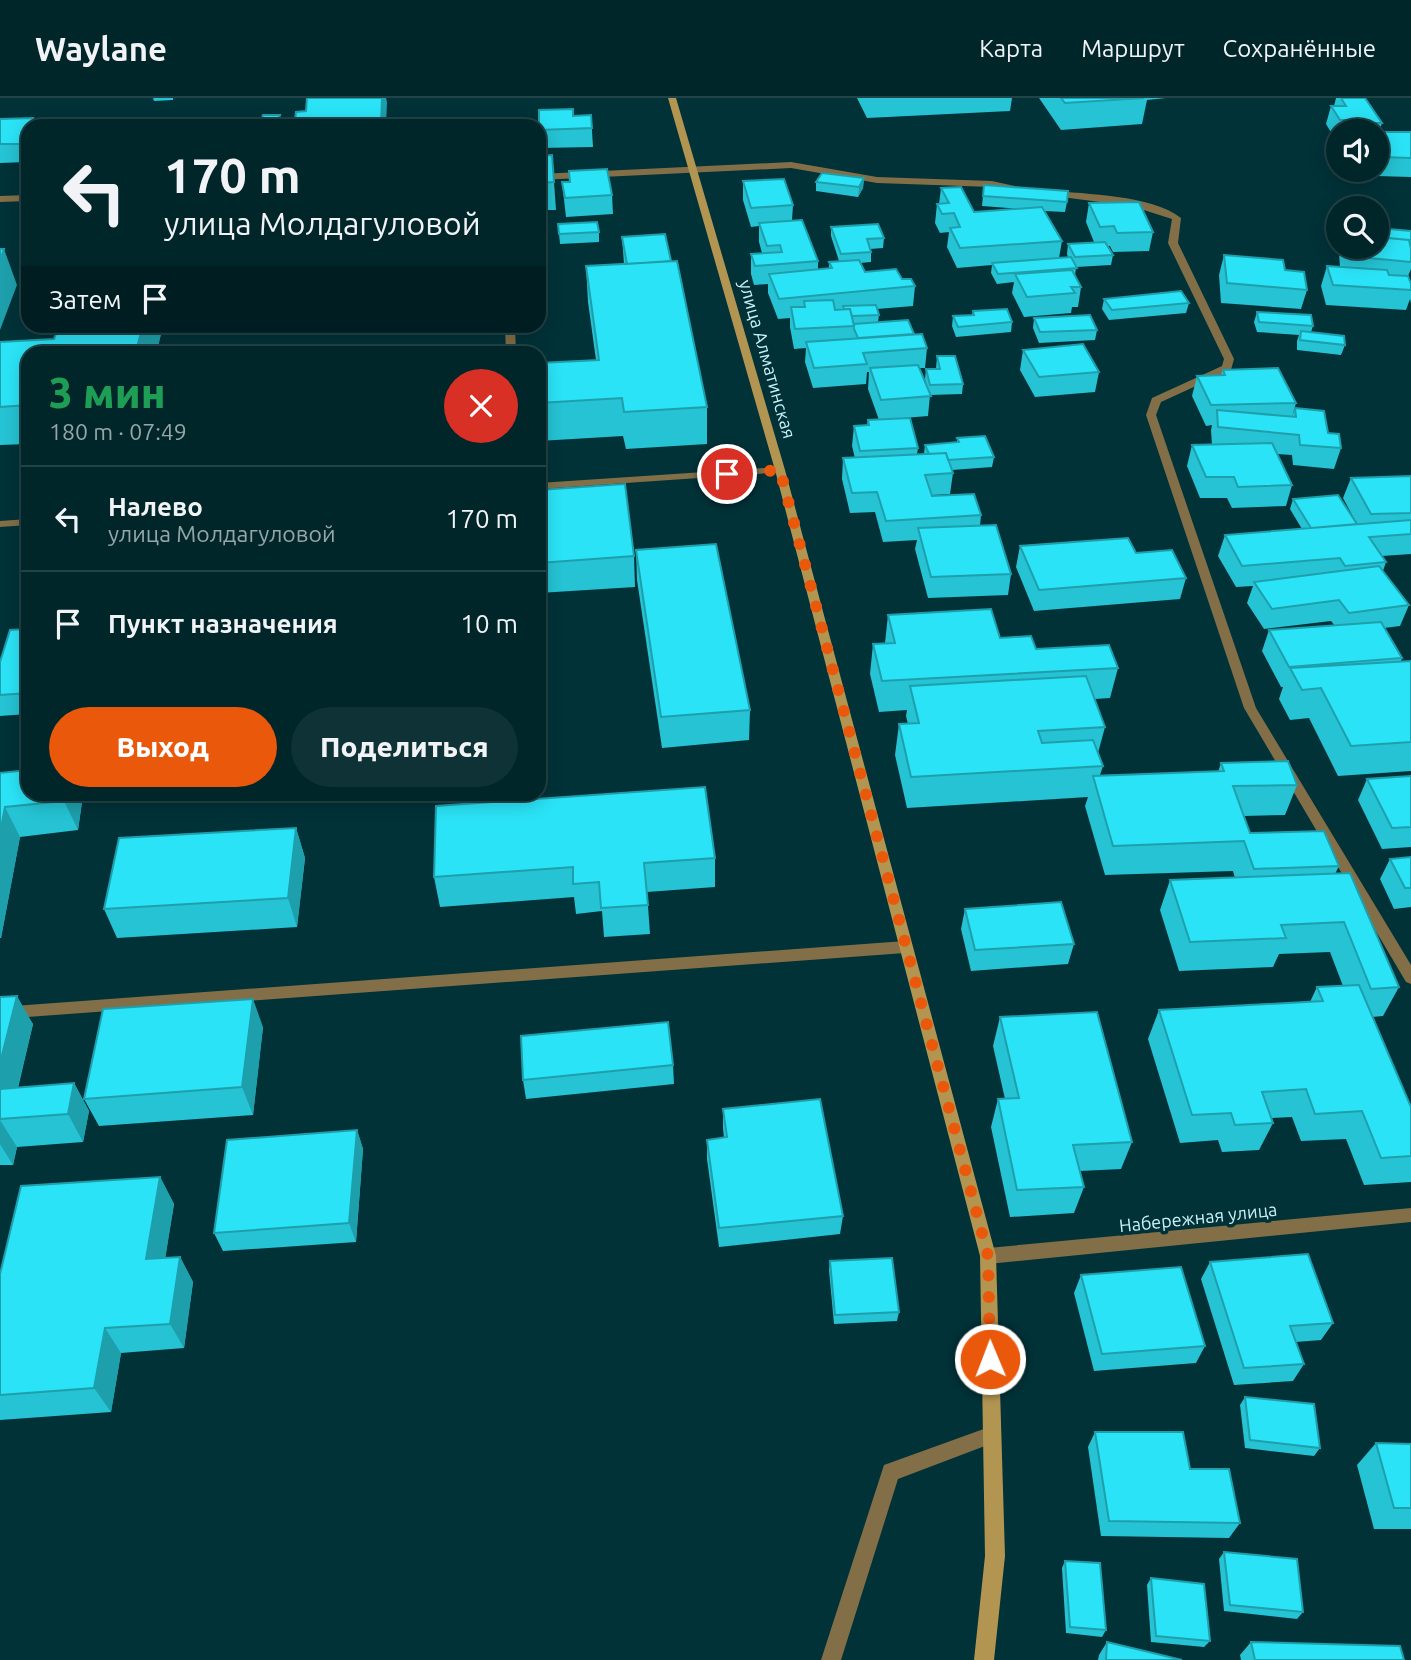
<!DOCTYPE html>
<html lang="ru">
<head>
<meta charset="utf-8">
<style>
  :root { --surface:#00262a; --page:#0e3236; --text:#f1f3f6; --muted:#95a5a8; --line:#224347; --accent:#ea580c }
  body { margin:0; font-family:Ubuntu,sans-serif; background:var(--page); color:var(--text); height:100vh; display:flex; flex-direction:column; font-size:26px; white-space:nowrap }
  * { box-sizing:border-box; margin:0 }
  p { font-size:23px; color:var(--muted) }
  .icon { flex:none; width:38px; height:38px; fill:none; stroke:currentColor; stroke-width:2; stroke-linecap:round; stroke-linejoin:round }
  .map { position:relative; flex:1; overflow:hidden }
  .sheet { position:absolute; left:21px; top:248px; width:525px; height:455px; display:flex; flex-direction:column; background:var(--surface); border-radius:21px; box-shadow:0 4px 18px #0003,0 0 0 2px var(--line) }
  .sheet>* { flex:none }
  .hud { position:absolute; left:21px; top:21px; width:525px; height:214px; border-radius:21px; box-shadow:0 4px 18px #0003,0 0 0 2px var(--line); background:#00262a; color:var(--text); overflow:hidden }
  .fabs { position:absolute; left:1326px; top:21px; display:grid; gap:14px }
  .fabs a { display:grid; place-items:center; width:63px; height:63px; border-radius:50%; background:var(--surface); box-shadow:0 4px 18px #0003,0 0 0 2px var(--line); font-size:35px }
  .pin { position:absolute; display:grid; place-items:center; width:60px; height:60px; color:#fff; margin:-30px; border:4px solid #fff; border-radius:50%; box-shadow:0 2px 7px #0007 }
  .me { position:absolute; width:77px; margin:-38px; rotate:359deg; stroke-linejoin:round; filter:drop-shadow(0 0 5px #0008) }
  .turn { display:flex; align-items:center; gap:24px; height:147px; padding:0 28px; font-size:32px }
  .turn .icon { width:91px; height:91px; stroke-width:2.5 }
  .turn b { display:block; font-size:49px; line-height:60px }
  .then { display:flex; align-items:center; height:66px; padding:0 28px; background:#0003; gap:14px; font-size:26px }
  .round { display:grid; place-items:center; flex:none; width:74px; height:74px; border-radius:37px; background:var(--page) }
  .overview { display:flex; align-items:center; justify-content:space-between; height:119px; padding:0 28px }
  h1 { font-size:42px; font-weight:800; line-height:52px; color:#1e9e55 }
  .primary-button { display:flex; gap:14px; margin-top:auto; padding:14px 28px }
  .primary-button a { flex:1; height:80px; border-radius:42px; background:var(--accent); color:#fff; font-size:28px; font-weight:800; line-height:80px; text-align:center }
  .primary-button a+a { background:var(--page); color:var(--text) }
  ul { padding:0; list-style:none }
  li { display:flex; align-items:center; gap:21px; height:105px; padding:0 28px; border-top:2px solid var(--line) }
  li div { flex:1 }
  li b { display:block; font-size:26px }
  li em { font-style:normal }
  header { display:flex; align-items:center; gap:42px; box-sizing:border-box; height:98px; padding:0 35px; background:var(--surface); border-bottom:2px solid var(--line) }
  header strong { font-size:33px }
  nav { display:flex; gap:38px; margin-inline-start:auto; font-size:24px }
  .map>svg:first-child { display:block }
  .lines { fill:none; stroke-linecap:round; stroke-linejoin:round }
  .lane { fill:#826f47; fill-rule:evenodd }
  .street { fill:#826f47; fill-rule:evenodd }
  .secondary { fill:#b39552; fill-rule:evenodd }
  .wall { fill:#25c3d4 }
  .shaded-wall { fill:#1e9fac }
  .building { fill:#2be3f6; stroke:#1e9fac; stroke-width:2 }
  .route { stroke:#ea580c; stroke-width:12; stroke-dasharray:0 21.6 }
  .labels { text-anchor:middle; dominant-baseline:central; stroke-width:7; stroke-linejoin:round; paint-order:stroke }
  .street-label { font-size:18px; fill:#c9f2f7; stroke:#003238 }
</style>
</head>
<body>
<header>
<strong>Waylane</strong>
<nav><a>Карта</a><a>Маршрут</a><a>Сохранённые</a></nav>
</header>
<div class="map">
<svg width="1411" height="1562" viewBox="0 0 1411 1562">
  <rect width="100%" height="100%" fill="#003238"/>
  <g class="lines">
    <path class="lane" d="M505,228H515L516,256H506Z
      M992,1328L998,1331L1001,1337L998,1343L898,1381L841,1562H821L884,1367Z"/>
    <path class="street" d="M791,64L877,79L992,83L1033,92L1029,95L992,89L877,85L791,70L539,82V76Z
      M1049,92C1087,97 1150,96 1181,120L1178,145L1234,261L1231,272L1161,304L1156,317L1256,610L1411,867V886L1406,884L1244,610L1146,317L1152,300L1222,268L1224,261L1168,145L1172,121L1131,108L1046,97V93Z
      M28,97V103L0,104V98Z
      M780,369L784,370V374L539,391V385Z
      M28,421V427L0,429V423Z
      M905,843L910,845L912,849L910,853L905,855L0,921V909Z
      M1411,1110V1124L988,1166L982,1163L980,1158L982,1153L988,1150Z"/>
    <path class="secondary" d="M668,0H676L785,372L996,1158L1005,1458L994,1562H974L985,1458L980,1158L775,372Z"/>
  </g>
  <path class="wall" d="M153,0H173V2L154,3Z
    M857,0H1012L1010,13L867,20Z
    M1039,0H1166L1147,2L1142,26L1061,32Z
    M1336,0H1365L1382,25L1379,34H1411V79L1376,78L1372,72H1377V33H1339V41H1335L1326,26L1331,8H1334Z
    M539,12L573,18L591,17L593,49L540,50Z
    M33,20L27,64L0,65V21Z
    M552,57L556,112H539V58Z
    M569,73L612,97L613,116L566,119L562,84H570Z
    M864,80L863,90L858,99L816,93V84Z
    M743,83L793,107L792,122L818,163V171L829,170V164L839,163L831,138V129L884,140L883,150L870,151L871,154V164L860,165L865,174L902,181L915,188L913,208L877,211L879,217L878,224L914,236L927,250L925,270H919L928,291L925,281L926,271H936L937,258L963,286L962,296L930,297L928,318L892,321L918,350L917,356H924L925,347L957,345V340L994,359L992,369L952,372L953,375L950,396L932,397V398L981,417L980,428L1011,476L1008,497L928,500L915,451L917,442L883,444L875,414L850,415L842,381L843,360H855L852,348L854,328L867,327L868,322H879L868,291L869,274H867L866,286L813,290L805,264L806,250L794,251L790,229V220L778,221L768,195V186L754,187L751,176V156L762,155L759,144V128L751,129L743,102Z
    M984,87L1067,104L1065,114L1044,113L1062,143L1059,160L1068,159L1067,156L1068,146L1094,144L1086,124L1089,105L1153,134L1149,153L1113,154L1110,148H1107L1113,157L1111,167L1076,169L1075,178L1081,189L1078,209H1072L1071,215L1024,219L1012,195L1014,184L997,186L991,175L992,167L957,170L947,149L949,134L940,135L935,125L937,106H939L941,90L974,114L1020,111L982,108Z
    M558,126L599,134V144L560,146Z
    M1411,133V171L1408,178L1411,186V205L1410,201L1406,212L1326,207L1321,188L1327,168L1340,169L1339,155L1341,149H1346Z
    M622,139L671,163L707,309V346L626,351L623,338L539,343V265L596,262L588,204L586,168L624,166Z
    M1224,157L1285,172L1307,192L1301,211L1221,205L1219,177Z
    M1104,201L1189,205L1186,215L1109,222L1102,211Z
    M973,213L1012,224L1011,234L956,239L952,228L953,218L972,217Z
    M1257,214L1313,228L1311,234L1345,247L1341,257L1297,252V243L1299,237L1257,234L1254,224Z
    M1034,220L1097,232L1095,242L1039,245L1033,230Z
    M163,228L156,256H28V346L0,347V244L54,241Z
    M1023,252L1099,274L1095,294L1035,299L1020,272Z
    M1223,272L1296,305L1292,319L1295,310L1328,335L1341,350L1334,371L1293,367L1292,357L1277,356L1292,387L1286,408L1232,410L1227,400H1200L1187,368L1192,347H1212L1211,332L1212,327L1206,328L1192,298L1197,278L1221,277Z
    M1411,378V456L1382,458L1386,464L1383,473L1409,507L1400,528L1384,530L1402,560L1401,563H1411V673L1338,678L1309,620L1290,622L1279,601L1283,589H1281L1262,553L1269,532L1335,528L1331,523L1264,531L1247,505L1253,488L1236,489L1218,458L1225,437L1302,431L1290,411L1293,401L1357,426L1343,400L1351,380Z
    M539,392L634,458L635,489L539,495Z
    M1020,448L1136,455L1186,480L1180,501L1034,513L1016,469Z
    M636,452L750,612L749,642L662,650L637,482Z
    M888,517L1000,540L1036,551L1118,570L1110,600L1095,601L1105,629L1098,655L1103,668L1100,677L1218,674L1221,665L1297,687L1285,717L1244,718L1250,735L1339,768L1335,776L1399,889L1383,918L1372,919L1411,1009V1084L1364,1087L1346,1041L1301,1043L1292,1019L1272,1020L1273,1025L1259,1052L1222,1054L1218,1042L1180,1045L1148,941L1159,912L1310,904L1317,889L1343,888L1330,854L1279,856L1273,869L1179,873L1160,812L1170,782L1235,780L1233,773L1105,777L1085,708L1088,699L907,710L895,657L899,626H908L906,618L907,612L879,614L870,576L873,546L885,545Z
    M28,531V616L0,618V564Z
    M0,675L28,696H83V697L78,732L20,739L1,840H0Z
    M1411,678V749L1382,751L1358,702L1367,681Z
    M436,708L715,760V789L647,794L650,836L604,839L602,813L576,816L574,799L440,809L434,779Z
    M296,730L305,760L297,829L117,840L104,811Z
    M1411,759V809L1394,811L1380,781L1390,761Z
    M965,811L1074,846L1068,866L971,873L961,831Z
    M0,899L33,926L18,990L74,985L89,1013L83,1044L17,1049L13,1067H0Z
    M1000,919L1132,1044L1121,1071L1080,1073L1084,1089L1074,1115L1010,1119L991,1029L998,1001H1005L993,948Z
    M263,929L253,1017L99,1028L84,1001Z
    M673,967L674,986L526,1001L523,982Z
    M723,1011L843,1118L840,1136L719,1149L707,1061V1042L724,1040L723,1030Z
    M357,1032L363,1051L356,1144L223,1153L214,1135Z
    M160,1079L174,1106L165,1160L180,1159L193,1184L184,1250L121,1255L111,1314L0,1322V1176Z
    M830,1163L899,1214L897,1223L834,1226L829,1172Z
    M1210,1164L1333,1225L1321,1242L1296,1244L1304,1266L1293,1283L1234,1287L1201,1181Z
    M1081,1177L1205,1248L1196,1265L1094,1273L1074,1195Z
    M1245,1299L1320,1350L1314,1358L1245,1350L1240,1307Z
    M1095,1334L1190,1371L1240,1425L1229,1440L1101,1438L1088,1349Z
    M1376,1345L1411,1346V1431H1374L1357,1367Z
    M1224,1454L1303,1514L1297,1521L1224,1513L1219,1461Z
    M1065,1463L1106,1532L1102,1539L1066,1535L1062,1470Z
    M1151,1480L1210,1543L1204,1549L1151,1544L1147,1487Z
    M1107,1544L1182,1562H1098L1099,1557Z
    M1251,1544L1404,1562H1241L1240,1557Z"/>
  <path class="shaded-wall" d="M382,0H386L387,4L386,28H381Z
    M280,17L281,28H276Z
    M33,20L35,28H29Z
    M28,30V62L27,64L21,46Z
    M864,80L863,90L858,99L859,89Z
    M4,151L17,187L0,232V162Z
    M143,228H163L156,256H135Z
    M65,696H83V697L78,732L64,703Z
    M5,709L20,739L1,840L0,838V735Z
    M296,730L305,760L297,829L288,800Z
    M17,898L33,926L10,1020L0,1003V965Z
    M253,901L263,929L253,1017L242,989Z
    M74,985L89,1013L83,1044L68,1016Z
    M0,1022L17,1049L13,1067L0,1046Z
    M357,1032L363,1051L356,1144L349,1125Z
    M160,1079L174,1106L161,1187L146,1161Z
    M180,1159L193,1184L184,1250L170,1226Z
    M105,1230L121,1255L111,1314L94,1290Z"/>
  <path class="building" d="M307,0H382L381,28H294L296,14L306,13Z
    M1061,0H1144L1065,5Z
    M1341,0H1365L1382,25H1360L1358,22H1340L1331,8H1346Z
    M573,11V18L591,17L592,30L539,32V12Z
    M263,17H280L276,28H259Z
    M33,20L29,28H28V30L21,46H0V21Z
    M157,20L156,26L133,28H95L97,23Z
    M157,26V28H133Z
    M1377,34H1411V60L1382,59L1377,51Z
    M552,57L554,84L539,85V58Z
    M607,71L612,97L565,100L562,84H570L569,73Z
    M822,75L864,80L859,89L816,84Z
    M784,81L793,107L751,110L743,83Z
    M984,87L1068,93L1067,104L983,98Z
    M961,89L974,114L1042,109L1062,143L960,150L950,130L960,129L954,115L942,116L937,106L949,105L941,90Z
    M1139,104L1153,134L1117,135L1114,128L1100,129L1089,105Z
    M802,122L818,163L755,168L751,156L782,154L780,147L767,148L759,125Z
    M597,124L599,134L559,136L558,126Z
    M878,126L884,140L867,141L871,154L841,156L831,129Z
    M1377,130L1411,133V148L1409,142L1377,139Z
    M665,136L671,163L627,166L622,139Z
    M1377,139L1409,142L1411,151V164L1348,158L1346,149H1377Z
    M1105,144L1113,157L1075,159L1068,146Z
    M0,151H4L0,162Z
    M1224,157L1283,162L1285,172L1304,174L1307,192L1227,185Z
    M1071,159L1077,170L998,176L992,165Z
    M859,162L865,174L896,171L902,181H911L915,188L779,201L769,176L832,170L829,164Z
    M677,163L707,309L624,314L622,300L539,305V265L599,262L586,168Z
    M1327,168L1387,172L1389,177L1408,178L1411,186V192L1333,187Z
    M1072,172L1081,189H1071L1075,195L1027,199L1015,176Z
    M1181,193L1189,205L1112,212L1104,201Z
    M833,202L835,212L850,211L854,228L795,231L791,209H805L804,203Z
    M876,207L879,217L852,218L850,211H844L843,208Z
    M1007,211L1012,224L958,229L953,218L974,217L973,213Z
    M1257,214L1311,217L1313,228L1259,224Z
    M1090,217L1097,232L1040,234L1034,220Z
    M908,222L914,236L858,240L854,231V226Z
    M59,228H143L135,256H28V307L0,309V244L54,241Z
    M1301,233L1344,238L1345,247L1300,242Z
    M922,236L927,250L863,255L867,266L814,270L806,244Z
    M1083,246L1099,274L1039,279L1023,252Z
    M937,258H955L963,286L930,287L926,271H940Z
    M918,267L931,298L881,302L870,270Z
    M1278,270L1296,305L1211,307L1197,278L1225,277L1223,272Z
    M1295,310L1324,313L1328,335L1339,336L1341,350L1300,347L1299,337L1218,329L1217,312L1296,319Z
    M910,320L918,350L860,353L854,328L869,327L868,322Z
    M985,338L994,359L948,362L946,355L929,356L925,347L959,344L957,340Z
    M1272,345L1292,387L1238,389L1234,379H1206L1192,347Z
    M946,355L953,375L925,377L932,398L974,396L981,417L886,423L877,394L852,395L843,360Z
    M1411,378V415L1371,416L1351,380Z
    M625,386L634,458L539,465V392Z
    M1338,397L1357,426L1311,430L1293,401Z
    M1411,422V436L1369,439L1386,464L1345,468L1340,460L1242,468L1225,437Z
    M996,427L1011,476L931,479L918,430Z
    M1128,440L1136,455L1172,452L1186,480L1039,492L1020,448Z
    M716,446L750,612L661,619L636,452Z
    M1379,468L1409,507L1349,515L1339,502L1272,511L1254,484Z
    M991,511L1000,540L1031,538L1036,551L1109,547L1118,570L882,583L873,546L895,545L888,517Z
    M1381,524L1402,560L1289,569L1269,532Z
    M28,531V595L0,597V564L10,532Z
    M1411,563V644L1351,648L1321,590L1302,592L1290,570Z
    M1086,578L1105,629L1038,633L1042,645L1093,642L1103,668L911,679L899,626L919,625L910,588Z
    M1288,663L1297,687L1233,688L1250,735L1324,733L1339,768L1254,771L1244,743L1113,748L1093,678L1224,673L1221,665Z
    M28,672V696H65L64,703L5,709L0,735V675Z
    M1411,678V729L1392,730L1367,681Z
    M705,689L715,760L644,765L648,807L601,810L599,784L573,786V769L434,779L436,708Z
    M296,730L288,800L104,811L119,740Z
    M1411,759V790H1405L1390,761Z
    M1350,775L1399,889L1371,891L1344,824L1281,827L1286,840L1190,844L1170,782Z
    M1061,804L1074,846L975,852L965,811Z
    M1359,887L1411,1009V1058L1381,1060L1362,1013L1315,1016L1306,991L1262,994L1273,1025L1235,1027L1231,1015L1192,1017L1159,912L1323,903L1317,889Z
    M17,898L0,965V899Z
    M253,901L242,989L84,1001L103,911Z
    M1097,914L1132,1044L1073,1047L1084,1089L1017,1092L998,1001L1019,1000L1000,919Z
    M668,924L673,967L523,982L521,938Z
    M74,985L68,1016L0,1021V991Z
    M820,1001L843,1118L719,1130L707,1042L727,1039L723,1011Z
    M357,1032L349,1125L214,1135L227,1042Z
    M160,1079L146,1161L180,1159L170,1226L105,1230L94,1290L0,1297V1176L21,1088Z
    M1308,1156L1333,1225L1290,1228L1304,1266L1244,1270L1210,1164Z
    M892,1160L899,1214L835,1217L830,1163Z
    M1181,1169L1205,1248L1102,1256L1081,1177Z
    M1245,1299L1314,1306L1320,1350L1250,1342Z
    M1095,1334H1183L1190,1371H1229L1240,1425L1109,1423Z
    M1376,1345L1411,1346V1410H1394Z
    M1224,1454L1297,1461L1303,1514L1230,1507Z
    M1065,1463L1100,1465L1106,1532L1070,1529Z
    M1151,1480L1204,1486L1210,1543L1156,1538Z
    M1107,1544L1182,1562H1106Z
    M1251,1544L1400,1548L1404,1562H1255Z"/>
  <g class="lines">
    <path class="route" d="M727,376L780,372L988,1158L990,1261"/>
  </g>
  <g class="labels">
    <g class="street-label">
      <text transform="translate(768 261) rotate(74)">улица Алматинская</text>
      <text transform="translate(1198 1119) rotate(-6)">Набережная улица</text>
    </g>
  </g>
</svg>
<div class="fabs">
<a><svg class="icon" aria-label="sound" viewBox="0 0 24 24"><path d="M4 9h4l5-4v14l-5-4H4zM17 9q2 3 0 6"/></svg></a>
<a><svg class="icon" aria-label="search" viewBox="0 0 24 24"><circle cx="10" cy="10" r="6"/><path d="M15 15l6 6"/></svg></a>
</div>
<div class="pin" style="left:727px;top:376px;background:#d93025"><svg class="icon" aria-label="arrive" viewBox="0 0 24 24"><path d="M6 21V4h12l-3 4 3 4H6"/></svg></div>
<svg class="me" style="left:990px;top:1261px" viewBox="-20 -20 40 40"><circle r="17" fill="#ea580c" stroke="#fff" stroke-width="3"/><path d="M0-11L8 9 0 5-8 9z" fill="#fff"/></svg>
<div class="hud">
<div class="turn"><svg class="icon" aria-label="left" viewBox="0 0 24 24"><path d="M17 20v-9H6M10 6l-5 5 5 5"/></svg><div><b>170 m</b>улица Молдагуловой</div></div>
<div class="then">Затем<svg class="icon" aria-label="arrive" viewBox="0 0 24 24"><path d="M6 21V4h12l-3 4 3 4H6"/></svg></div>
</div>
<section class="sheet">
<div class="overview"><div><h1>3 мин</h1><p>180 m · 07:49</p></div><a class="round" style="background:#d93025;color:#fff"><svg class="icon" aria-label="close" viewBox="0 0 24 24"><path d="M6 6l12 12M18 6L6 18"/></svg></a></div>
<ul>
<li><svg class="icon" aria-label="left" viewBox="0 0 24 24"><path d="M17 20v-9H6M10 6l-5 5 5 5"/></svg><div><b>Налево</b><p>улица Молдагуловой</p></div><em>170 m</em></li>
<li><svg class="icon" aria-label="arrive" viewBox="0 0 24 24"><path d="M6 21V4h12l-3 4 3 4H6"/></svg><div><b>Пункт назначения</b></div><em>10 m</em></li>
</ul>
<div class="primary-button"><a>Выход</a><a>Поделиться</a></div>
</section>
</div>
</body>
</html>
